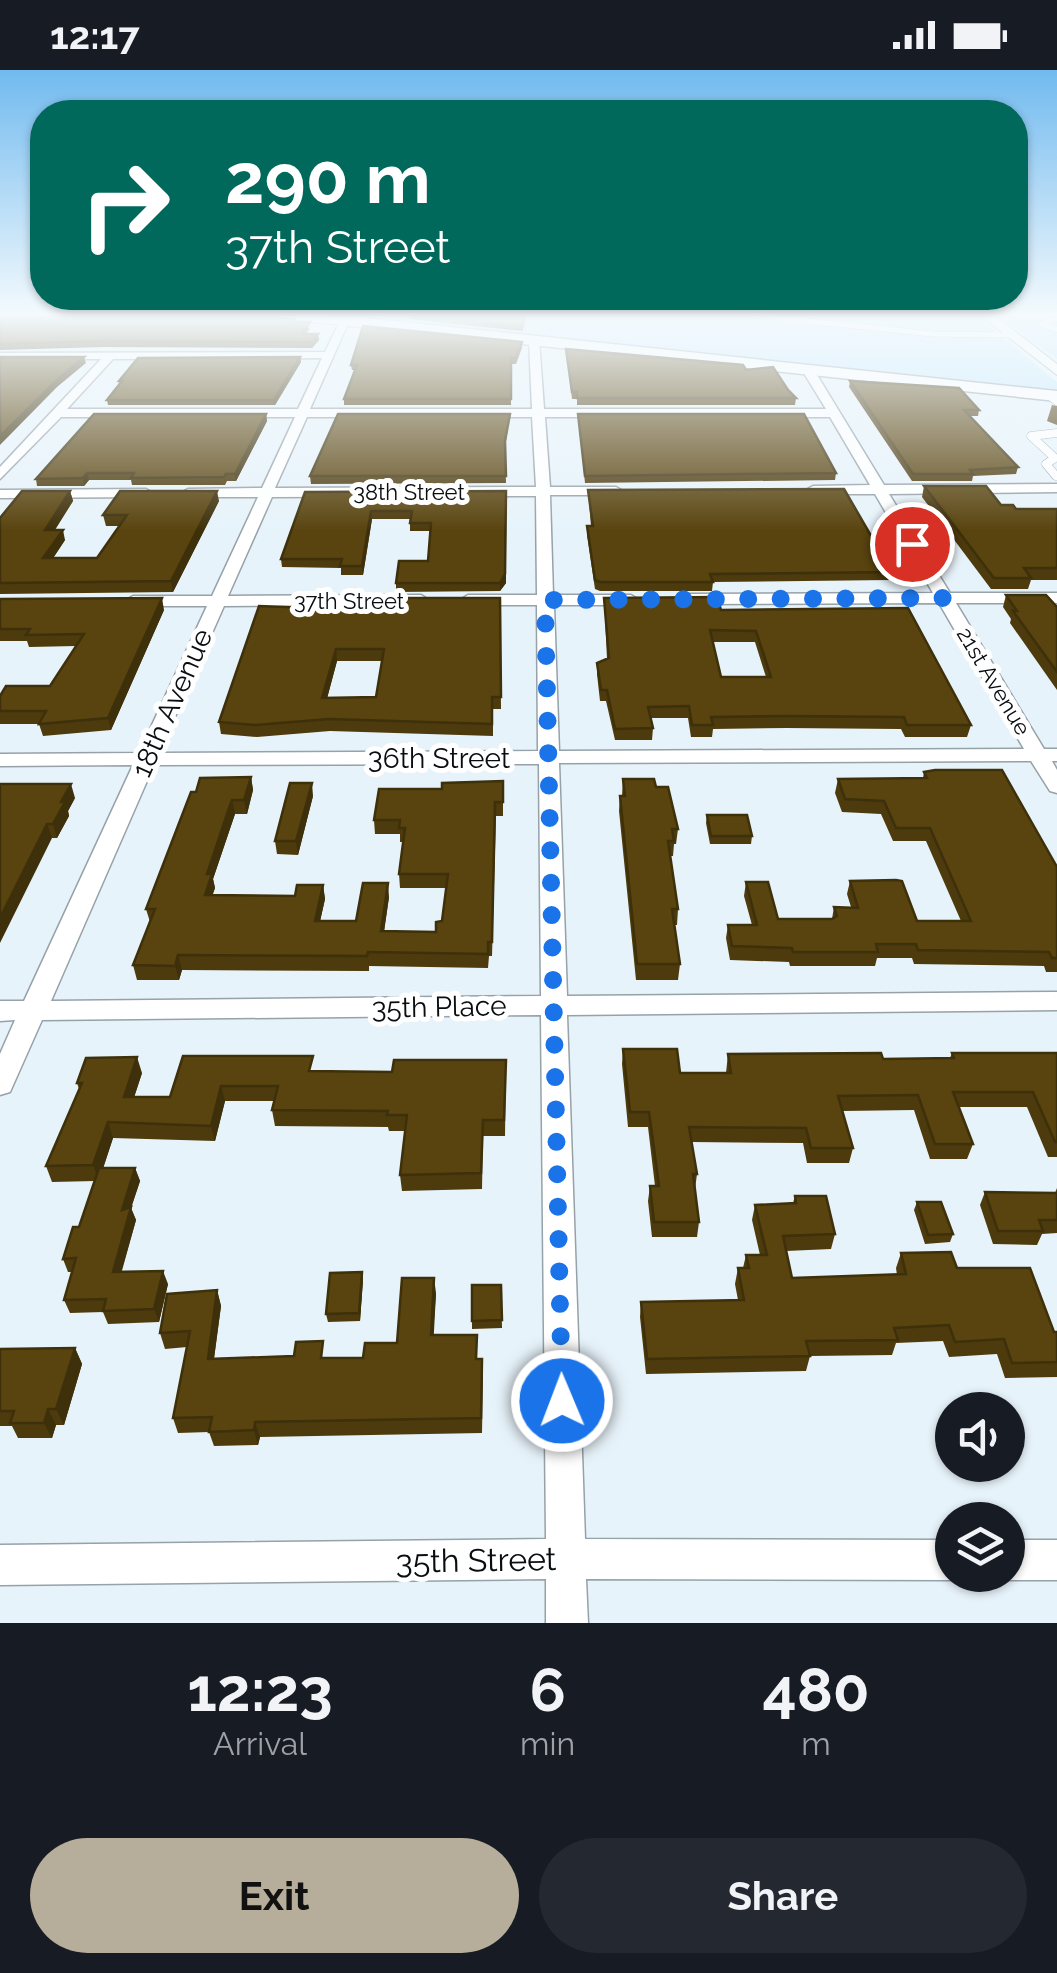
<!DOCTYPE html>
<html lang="en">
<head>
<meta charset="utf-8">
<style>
  :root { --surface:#171b24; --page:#242831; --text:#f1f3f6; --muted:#9ea1a6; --accent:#b6ae9a }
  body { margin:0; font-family:Raleway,sans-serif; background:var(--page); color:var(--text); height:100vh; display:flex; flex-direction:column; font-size:38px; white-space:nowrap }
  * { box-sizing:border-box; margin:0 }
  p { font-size:32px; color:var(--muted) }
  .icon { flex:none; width:55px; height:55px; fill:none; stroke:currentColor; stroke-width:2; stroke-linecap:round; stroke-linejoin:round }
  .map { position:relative; height:1553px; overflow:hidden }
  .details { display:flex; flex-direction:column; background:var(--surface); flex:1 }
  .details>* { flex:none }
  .top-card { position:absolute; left:30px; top:30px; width:998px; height:210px; border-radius:40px; box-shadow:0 2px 8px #0004; background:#00695c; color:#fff; overflow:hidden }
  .buttons { position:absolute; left:935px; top:1322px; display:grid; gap:20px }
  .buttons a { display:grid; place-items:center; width:90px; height:90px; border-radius:50%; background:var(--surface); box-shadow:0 2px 8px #0004; font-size:50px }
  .pin { position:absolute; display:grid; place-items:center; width:85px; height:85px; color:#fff; margin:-42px; border:5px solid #fff; border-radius:50%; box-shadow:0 2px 10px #0007 }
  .me { position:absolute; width:110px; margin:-55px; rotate:359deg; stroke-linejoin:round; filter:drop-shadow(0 0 8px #0008) }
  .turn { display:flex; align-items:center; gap:35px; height:210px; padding:0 30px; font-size:45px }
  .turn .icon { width:130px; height:130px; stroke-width:2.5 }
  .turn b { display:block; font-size:70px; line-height:85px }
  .eta { display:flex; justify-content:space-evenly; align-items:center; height:170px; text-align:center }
  .eta b { font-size:60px; font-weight:700; line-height:70px }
  .action { display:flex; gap:20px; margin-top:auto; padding:20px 30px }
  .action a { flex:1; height:115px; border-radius:60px; background:var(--accent); color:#111; font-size:40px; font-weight:700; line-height:115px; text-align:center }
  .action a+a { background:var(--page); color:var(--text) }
  .status { display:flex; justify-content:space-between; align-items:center; height:70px; padding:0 50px; background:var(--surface); direction:ltr }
  .status svg { height:28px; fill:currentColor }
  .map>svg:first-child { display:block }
  .green { fill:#c5e8fd }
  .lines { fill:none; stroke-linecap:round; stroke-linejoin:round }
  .lane-far1-casing { stroke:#96a1a8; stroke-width:6 }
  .lane-casing { stroke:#96a1a8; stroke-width:9 }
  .street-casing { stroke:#96a1a8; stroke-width:3 }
  .secondary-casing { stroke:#96a1a8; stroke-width:2 }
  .primary-casing { stroke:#96a1a8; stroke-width:3 }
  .lane-far1 { stroke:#fff; stroke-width:5 }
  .lane { stroke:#fff; stroke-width:8 }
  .street { fill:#fff; fill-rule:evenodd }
  .secondary { fill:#fff; fill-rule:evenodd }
  .primary { fill:#fff; fill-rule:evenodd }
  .wall { fill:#4d3a0d; fill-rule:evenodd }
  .shaded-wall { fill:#3e300a }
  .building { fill:#59440f; stroke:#3e300a; stroke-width:2.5; fill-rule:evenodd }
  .route { stroke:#1a73e8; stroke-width:18; stroke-dasharray:0 32.4 }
  .labels { text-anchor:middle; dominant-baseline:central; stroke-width:10; stroke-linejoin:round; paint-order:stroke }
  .far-street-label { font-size:22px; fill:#090d0f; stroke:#fff }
  .street-label { font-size:28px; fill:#090d0f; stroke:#fff }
  .near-street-label { font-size:32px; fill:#090d0f; stroke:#fff }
</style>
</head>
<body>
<div class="status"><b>12:17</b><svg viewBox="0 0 49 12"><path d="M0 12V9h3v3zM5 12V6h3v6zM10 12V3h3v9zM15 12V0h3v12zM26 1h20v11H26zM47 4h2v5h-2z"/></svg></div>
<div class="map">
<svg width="1057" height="1553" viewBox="0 0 1057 1553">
  <rect width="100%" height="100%" fill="#e7f3fa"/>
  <path class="green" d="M318,244H973L1057,312V322Z
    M998,244H1057V289Z"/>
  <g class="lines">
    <defs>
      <path id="lane-far1" d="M741,244L932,264L1011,265
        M1057,248L1041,254L1057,260
        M1045,324L1057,333"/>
      <path id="lane" d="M1056,406L1046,394L1055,388L1031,366L1057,363"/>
      <path id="street" d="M341,249L349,251L310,339H532L529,270L534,267L539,270L544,339H826L802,300L808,297L814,300L884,415L1057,414V422L889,424L950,523H1057V533H956L1044,679H1057V691H1052L1057,700V723L1050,721L1031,691L559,693L567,926L1057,922V940L567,945L585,1469L952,1470V1505H964L952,1510L586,1509L588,1553H546V1509L0,1515V1475L546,1469L541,945L42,950L10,1022L0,1025V984L15,950L0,951V931H24L133,695L0,696V684L139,683L207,536H133L125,531L133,526H212L258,427H188L181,423L188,419L262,418L295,347H61L0,409V397L101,289H0V283L325,282ZM322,288L298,339H67L113,289ZM307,347H532L536,417L275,418ZM545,347H830L870,415L813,416L806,420L813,424H875L933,523L688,524L680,529L688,534L939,533L1024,679L559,681L554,535H631L639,530L631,525H553L550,425H616L623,421L616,417H550ZM536,426L537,525H468L460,530L468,535H537L538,681L159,683L224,536L421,535L429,530L421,525L228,526L272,427ZM539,694L541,926L51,931L154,695Z
        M0,420L146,419L153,423L146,427L0,428Z
        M1008,1470H1057V1510H1008L996,1505H1008Z"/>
      <path id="secondary" d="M979,244H993L1057,294V305Z"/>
      <path id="primary" d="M278,244H327L1057,321V331L286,249Z"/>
    </defs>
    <use href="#lane-far1" class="lane-far1-casing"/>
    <use href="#lane" class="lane-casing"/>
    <use href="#street" class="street-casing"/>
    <use href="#secondary" class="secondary-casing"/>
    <use href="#primary" class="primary-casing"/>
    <use href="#lane-far1" class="lane-far1"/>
    <use href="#lane" class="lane"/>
    <use href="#street" class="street"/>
    <use href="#secondary" class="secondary"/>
    <use href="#primary" class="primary"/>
  </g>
  <path class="wall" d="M0,244L175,245L294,249L295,252L310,258L306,264H318L319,270L312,278L103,277L0,280Z
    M408,244L524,246L523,261L409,249Z
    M522,272V278L516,294H511V335H344V329L355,300H352L351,295Z
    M566,279L746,300L788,320L796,328L795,335H577V329H572Z
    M300,287L301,292L275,335H108L107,330L119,314V311Z
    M850,311L979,340L978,346H969L1018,397L1016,404L973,406L972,411H912L849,317Z
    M1052,335L1057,336V355L1047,351Z
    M266,344L267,351L236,411H227L225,415H132L131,410H89L84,416H37L36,409Z
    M510,344L505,378L506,413L311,414L310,406Z
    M578,344L836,403L835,410L585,413Z
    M924,416L1016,439H1057V510H1031L1028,519H991L922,427Z
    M588,420L892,502L890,510L713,512L712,521H600L595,519L587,465V456H591Z
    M70,421L73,431L55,460L65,470L53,488H97L120,456H106L103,445L219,431L173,522L0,524V448Z
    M506,421V513L500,521L396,522V513L428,491L430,461H410V449H372L363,505H341V498L282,497L281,489L305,422Z
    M1006,525L1057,537V620L1010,553L1011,549L1003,537Z
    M500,528L501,639H493V666L330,661L257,667L221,664L219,652L391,541ZM337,591H382L376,627L327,628Z
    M604,528L721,540L971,655L967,667H905L901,659L787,658L713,659L712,667H691L688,648H651L653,658L652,670H615L606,631H600L597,604V593L607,589ZM713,572H755L766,607H721Z
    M0,529L164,540L111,660L43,666L39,654H0V626L50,616L76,576L29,577L27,571H0Z
    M924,702L1057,797V902H1046L1044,896L914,894L912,888H877L875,896H790L789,892L730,890L726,868L728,855H752L744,826L746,812L778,849H832L834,837H851L847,824L850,811L917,851H961L926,771H893L881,744L842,742L835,723L838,709L923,708Z
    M251,707L253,720L247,744H235L213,809L215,818L212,825L295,826L323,815L325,829L320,851H356L389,827L384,861L436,862L442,851L446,818H400L399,804L403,772H400V764H375L374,750L442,719L503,711V746H496L492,886H489L488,898L369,896V901L182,900L179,910H137L133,895L150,852L146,839L196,722Z
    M623,709L656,717L678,759L676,774H674L673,786H670L678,839L677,855H674L680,894L678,910H636L619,741L620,726H622Z
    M0,714L75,728L68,741L69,746L57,768H52Z
    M313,726L298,785L277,784L275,771Z
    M707,745L752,766L751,774H710L706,753Z
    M623,979L680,1003H726L728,984L883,989L950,988L952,983H1057V1087H1048L1027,1037H959L973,1074L967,1089H930L914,1040L843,1041L853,1078L849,1093H807L803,1073L691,1072L697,1104L695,1119L699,1152L697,1167H652L648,1131L650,1116H655L648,1057H628L622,994Z
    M183,986L315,1001L392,1002L506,990L505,1066H483L482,1119L402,1121L400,1105L405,1061H389L388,1057L275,1056L272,1040L274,1031H225L215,1071L113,1068L103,1098H135L140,1111L131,1138L136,1150L121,1202L168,1214L159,1252L108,1254L103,1242L70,1243L64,1230L72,1202H68L63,1189L79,1157L95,1111L52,1112L46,1096L79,1019L77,1013L142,1003L134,1027H170Z
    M1057,1118V1163L1042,1164L1037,1175L993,1174L980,1135L985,1122L1055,1123Z
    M795,1126L835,1164L831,1179L786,1181L792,1208L897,1205L896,1198L901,1183L957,1198L1054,1262H1057V1307L1005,1308L997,1284L949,1287L943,1271L896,1273L892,1285L810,1286L806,1301L646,1304L640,1247L641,1232L738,1230L735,1214L738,1198H743L746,1185H760L752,1150L755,1135L793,1133Z
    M917,1132L953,1164L950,1172L925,1174L914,1140Z
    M363,1210L360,1251L328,1252L326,1244Z
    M472,1215H501L502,1258L472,1259Z
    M217,1220L221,1236L214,1288H363L397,1273L436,1223L433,1265L478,1289L483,1304L482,1363L260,1367L258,1375L214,1376L209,1362L178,1363L173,1348L187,1277L165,1279L160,1263Z
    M75,1278L82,1294L64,1355H56L52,1368H18L12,1356H0V1279Z"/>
  <path class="shaded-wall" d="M318,264L319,270L312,278L311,272Z
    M84,287L86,293L57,317L0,375V366L56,311Z
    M300,287L301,292L275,335L274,330Z
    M266,344L267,351L236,411L235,404Z
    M87,403L89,410L84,416L83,408Z
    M70,421L73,431L48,470L45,460Z
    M217,421L219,431L173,522L171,511Z
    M506,421V513L500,521V513Z
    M371,441L372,449L363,505L362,496Z
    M63,460L65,470L46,499L43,488Z
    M162,528L164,540L111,660L108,648Z
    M336,579L337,591L324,640L322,628Z
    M251,707L253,720L247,744L244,730Z
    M312,713L313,726L298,785L296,771Z
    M71,714L75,728L68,741L69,746L57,768L53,754L61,732Z
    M232,730L235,744L213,809L215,818L208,839L205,825L207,804Z
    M47,754L52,768L0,873V848Z
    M388,813L389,827L382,876L381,861Z
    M323,815L325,829L317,865L315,851Z
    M178,885L182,900L179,910L175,896Z
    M137,987L142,1003L129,1043L124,1027Z
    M221,1016L225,1031L215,1071L211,1056Z
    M108,1052L113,1068L99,1111L93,1095Z
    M135,1098L140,1111L131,1138L136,1150L118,1215L113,1202L122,1140Z
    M163,1201L168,1214L159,1252L154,1239Z
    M362,1202L363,1210L360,1251L359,1243Z
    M434,1208L436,1223L433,1280L431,1265Z
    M217,1220L221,1236L212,1304L208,1289Z
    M75,1278L82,1294L64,1355L56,1339Z
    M48,1339L56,1355L52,1368L44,1353Z
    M255,1352L260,1367L258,1375L254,1360Z"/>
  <path class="building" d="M0,244H242L294,249L292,252H310L302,264H318L311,272L102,271L0,274Z
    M408,244H467L524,246L523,256Z
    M363,256L522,272L516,288H511V329H344L357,295H351Z
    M566,279L743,295L746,300L773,297L788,320L796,328H577V322H572Z
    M0,287H84L56,311L0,366Z
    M300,287L274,330H107L122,311H119L138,288Z
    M850,311L959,318L979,340H964L1018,397L970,400L973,404H913Z
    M94,344H266L235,404H226L224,407L131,408L134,403H87L83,408L36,409Z
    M338,344H510L505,371L506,406H310Z
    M578,344H804L836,403L585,406Z
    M924,416H986L1001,435H1013L1016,439H1057V498H1024L1031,508H994Z
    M844,419L892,502L710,504L713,512H600L595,510L587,456H593L588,420Z
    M22,421H70L45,460H63L43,488H97L127,445H103L120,421H217L171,511L0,513V448Z
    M506,421L505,504L500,513H396L399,491H428L431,453H410L412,441H371L362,496H340L342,489H281L305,422Z
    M1006,525H1046L1057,537V602L1013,541H1017Z
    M717,527L721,540L908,538L971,655H907L904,647L789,646L711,647L713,655H692L689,636L648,637L653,658L615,659L607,620H601L597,593L609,588L604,528ZM710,560L756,561L771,607H721Z
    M162,528L108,648L39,654L46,641H0V626L6,616H50L84,564L26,565L30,559H0V529Z
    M393,528H500L501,627H492V654L329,649L255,655L219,652L259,536L391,541ZM336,579H384L376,627L322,628Z
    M935,700H1002L1057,797V888H1052L1049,882L918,880L916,874H876L878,882H793L792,878L732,876L728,855H757L746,812H768L778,849H832L837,846L834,837L858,838L850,811L896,810L902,811L917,851H971L930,758H896L884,731L845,729L838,709L927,708L924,702Z
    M251,707L244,730H232L228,741L207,804H212L205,825L295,826L297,815H323L315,851H356L363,813H388L381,861L436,862V852L442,851L448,804H399L405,758H399L400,750H374L379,719H442V713L503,711V732H495L492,872H488V884L368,882L367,886L178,885L175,896L133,895L155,839H146L191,722H196L200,708Z
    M623,709H654L656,717H668L678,759H672L674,771H668L678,839H672L680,894H637L620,726H625Z
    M290,713H312L296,771H275Z
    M0,714H71L61,732H65L53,754H47L0,848Z
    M707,745H747L752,766H711Z
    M623,979H677L680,1003H731L728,984L881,983L883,989L954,988L952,983H1057V1072H1055L1033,1022H953L973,1074H935L918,1025L838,1026L853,1078H811L806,1058L689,1057L697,1104H693L699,1152H654L650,1116H659L649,1042H630Z
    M183,986H313L309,1001L392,1002L394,990H506L504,1050H483L481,1103L400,1105L407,1045H387L388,1041L272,1040L278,1016H221L211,1056L108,1052L93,1095L46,1096L82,1013H77L86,988L137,987L124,1027H170Z
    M99,1098H135L122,1140L131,1137L113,1202L163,1201L154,1239L103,1241L106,1229L64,1230L76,1188L63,1189L73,1157H79Z
    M985,1122L1057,1123V1150H1039L1043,1161H998Z
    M795,1126H826L835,1164L783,1166L792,1208L906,1204L901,1183L951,1182L957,1198H1030L1054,1262H1057V1292L1012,1293L1004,1269L955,1272L949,1255L894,1258L898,1270L806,1271L810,1286L647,1289L641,1232L744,1230L738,1198H749L746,1185H767L755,1135L796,1133Z
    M917,1132H941L953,1164L928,1165Z
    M362,1202L359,1243L326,1244L330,1203Z
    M402,1208H434L431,1265H477L476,1289H482L481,1348L255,1352L254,1360L209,1362L212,1347L173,1348L190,1261L160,1263L167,1224L217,1220L208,1289L294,1286L296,1272L323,1271L321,1288H363L365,1273H397Z
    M472,1215H501L502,1250L472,1251Z
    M75,1278L56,1339H48L44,1353H10L14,1341H0V1279Z"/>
  <linearGradient id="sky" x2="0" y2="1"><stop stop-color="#71baef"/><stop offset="0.53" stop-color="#f4fafd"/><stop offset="1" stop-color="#f4fafd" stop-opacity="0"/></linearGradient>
  <rect width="1057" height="461" fill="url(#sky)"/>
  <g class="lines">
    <path class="route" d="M562,1331L545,530L944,528L912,474"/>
  </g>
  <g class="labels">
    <g class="far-street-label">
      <text x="409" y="422">38th Street</text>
      <text x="349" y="531">37th Street</text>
      <text transform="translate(994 611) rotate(59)">21st Avenue</text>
    </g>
    <g class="street-label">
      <text transform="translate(172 633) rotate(-66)">18th Avenue</text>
      <text x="439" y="688">36th Street</text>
      <text transform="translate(439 937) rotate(-1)">35th Place</text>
    </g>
    <g class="near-street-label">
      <text transform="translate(476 1490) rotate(-1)">35th Street</text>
    </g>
  </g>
</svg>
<div class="buttons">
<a><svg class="icon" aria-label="sound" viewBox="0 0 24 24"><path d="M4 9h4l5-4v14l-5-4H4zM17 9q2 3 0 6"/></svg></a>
<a><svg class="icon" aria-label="layers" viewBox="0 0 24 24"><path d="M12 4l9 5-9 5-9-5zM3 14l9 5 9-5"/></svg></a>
</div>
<div class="pin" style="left:912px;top:474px;background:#d93025"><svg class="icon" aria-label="arrive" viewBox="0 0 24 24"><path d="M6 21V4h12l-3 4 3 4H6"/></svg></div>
<svg class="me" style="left:562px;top:1331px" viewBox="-20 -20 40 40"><circle r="17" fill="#1a73e8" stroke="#fff" stroke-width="3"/><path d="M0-11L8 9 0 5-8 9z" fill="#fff"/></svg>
<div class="top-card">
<div class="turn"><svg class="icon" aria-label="right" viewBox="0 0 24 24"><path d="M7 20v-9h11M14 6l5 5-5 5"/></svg><div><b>290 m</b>37th Street</div></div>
</div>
</div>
<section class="details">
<div class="eta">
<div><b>12:23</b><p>Arrival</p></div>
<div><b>6</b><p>min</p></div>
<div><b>480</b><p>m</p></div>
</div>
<div class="action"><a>Exit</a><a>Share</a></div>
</section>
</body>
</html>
